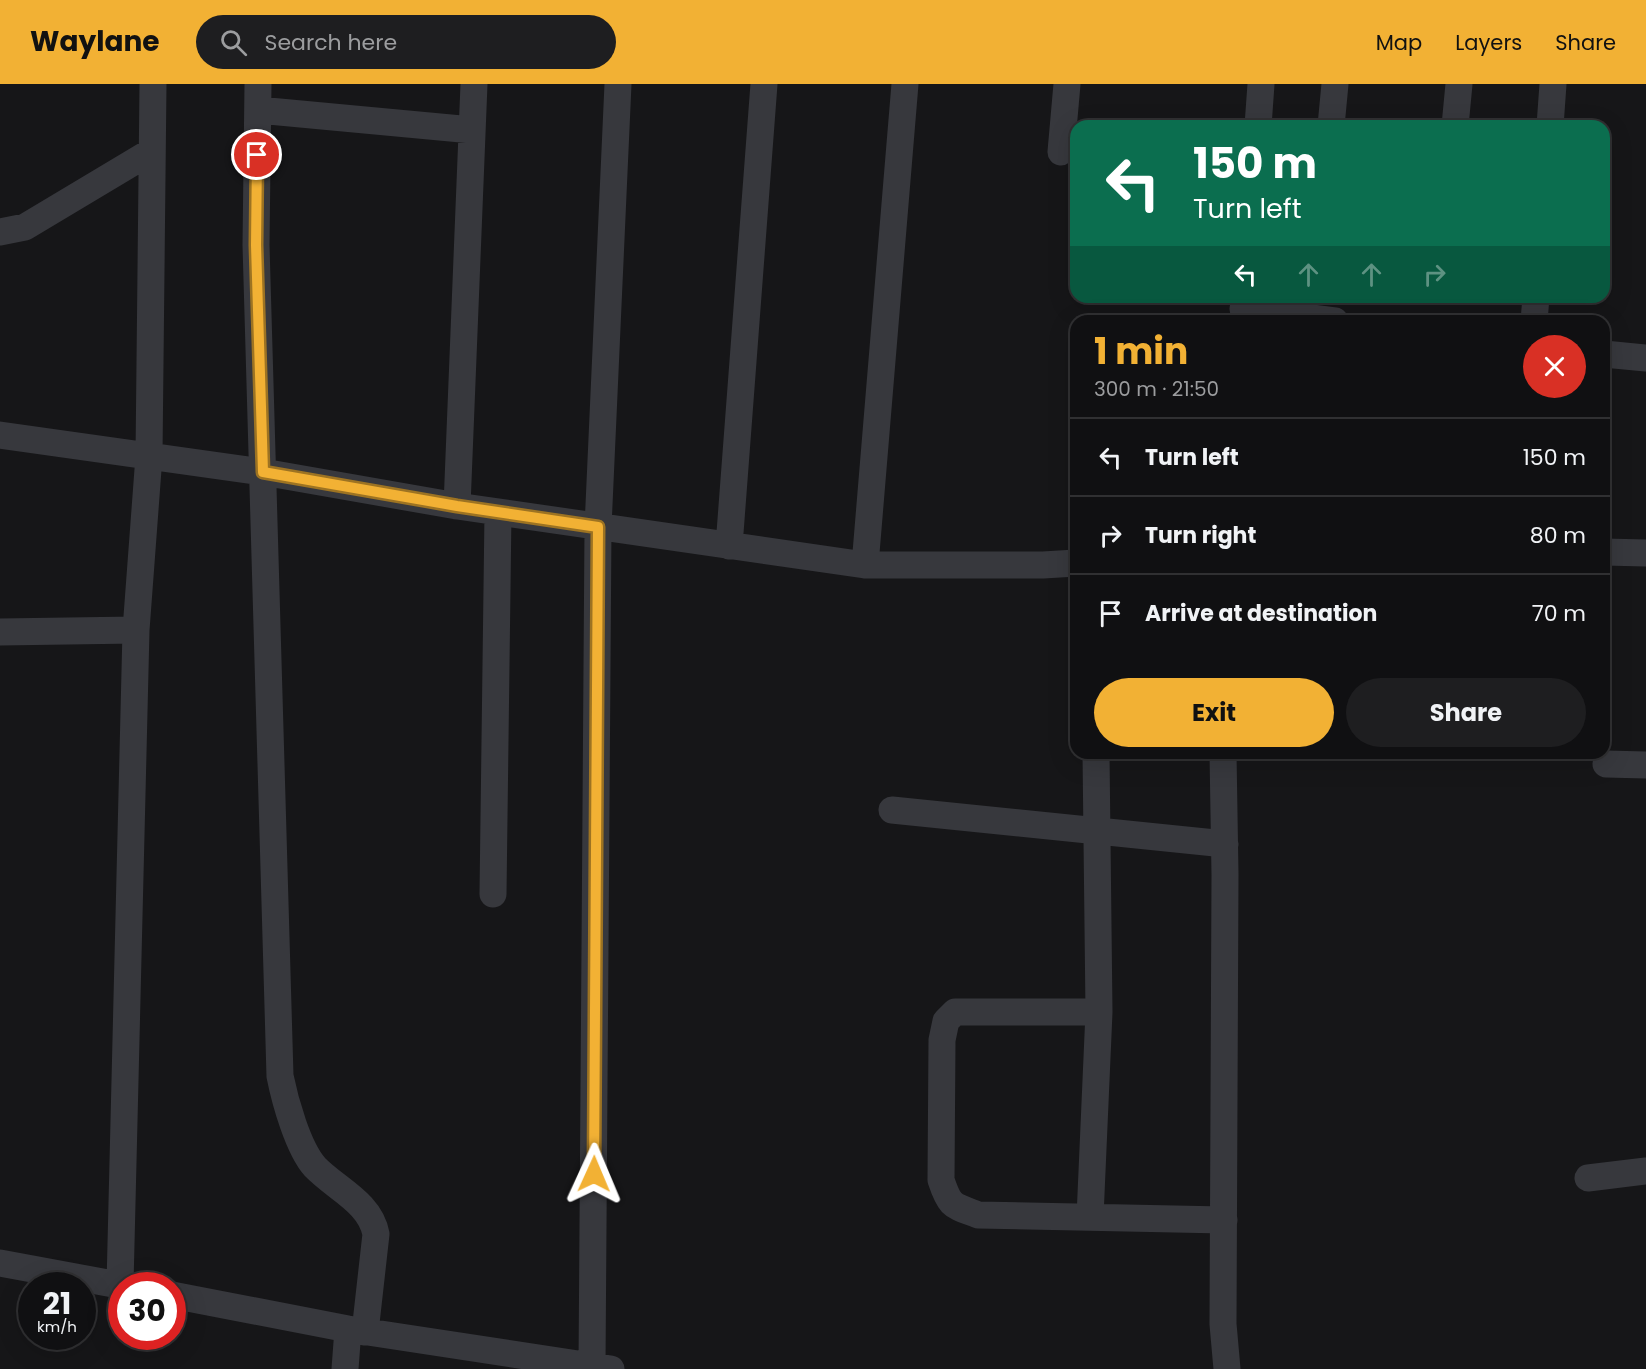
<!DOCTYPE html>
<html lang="en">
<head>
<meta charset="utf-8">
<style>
  :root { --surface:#101012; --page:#1e1e20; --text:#f1f3f6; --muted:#9c9d9f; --line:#303032; --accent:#f2b134 }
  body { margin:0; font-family:Poppins,sans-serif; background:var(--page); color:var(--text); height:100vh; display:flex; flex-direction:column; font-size:22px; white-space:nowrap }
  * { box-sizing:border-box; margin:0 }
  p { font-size:20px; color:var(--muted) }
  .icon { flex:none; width:33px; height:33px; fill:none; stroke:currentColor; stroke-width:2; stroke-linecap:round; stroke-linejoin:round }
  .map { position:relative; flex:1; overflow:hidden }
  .side { position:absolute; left:1070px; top:231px; width:540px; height:444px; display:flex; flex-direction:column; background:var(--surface); border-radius:18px; box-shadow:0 6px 24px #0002,0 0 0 2px var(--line) }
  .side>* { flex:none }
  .top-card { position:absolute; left:1070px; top:36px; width:540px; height:183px; border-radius:18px; box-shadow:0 6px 24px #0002,0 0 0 2px var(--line); background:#0b6e4f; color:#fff; overflow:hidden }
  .speed { position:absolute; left:18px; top:1188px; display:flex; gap:12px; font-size:30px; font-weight:700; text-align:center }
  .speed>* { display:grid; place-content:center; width:78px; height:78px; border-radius:50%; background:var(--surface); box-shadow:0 6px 24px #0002,0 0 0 2px var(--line); line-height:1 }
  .speed small { font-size:15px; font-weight:400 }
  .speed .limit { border:9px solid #d22; background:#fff; color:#111 }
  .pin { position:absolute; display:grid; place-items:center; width:51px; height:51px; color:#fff; margin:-26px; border:3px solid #fff; border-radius:50%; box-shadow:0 2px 6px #0007 }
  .me { position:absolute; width:66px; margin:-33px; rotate:1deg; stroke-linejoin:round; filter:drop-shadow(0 0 4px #0008) }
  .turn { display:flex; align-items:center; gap:21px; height:126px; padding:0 24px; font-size:27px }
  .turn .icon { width:78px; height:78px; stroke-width:2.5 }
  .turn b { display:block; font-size:42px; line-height:51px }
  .lanes { display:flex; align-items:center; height:57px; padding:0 24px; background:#0003; justify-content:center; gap:30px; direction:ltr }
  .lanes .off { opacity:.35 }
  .round { display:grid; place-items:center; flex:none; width:63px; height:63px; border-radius:32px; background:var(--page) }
  .headline { display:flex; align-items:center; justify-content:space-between; height:102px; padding:0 24px }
  h1 { font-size:36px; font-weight:700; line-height:45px; color:var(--accent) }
  .action { display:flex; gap:12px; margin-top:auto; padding:12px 24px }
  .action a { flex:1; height:69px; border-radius:36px; background:var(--accent); color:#111; font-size:24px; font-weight:700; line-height:69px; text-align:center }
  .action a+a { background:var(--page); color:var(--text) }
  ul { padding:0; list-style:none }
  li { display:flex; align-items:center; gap:18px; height:78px; padding:0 24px; border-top:2px solid var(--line) }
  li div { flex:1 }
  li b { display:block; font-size:22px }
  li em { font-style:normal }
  header { display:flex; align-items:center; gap:36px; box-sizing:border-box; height:84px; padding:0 30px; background:var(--accent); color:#111 }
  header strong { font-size:28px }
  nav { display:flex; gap:33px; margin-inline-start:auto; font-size:21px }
  .search { width:420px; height:54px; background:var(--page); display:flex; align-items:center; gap:15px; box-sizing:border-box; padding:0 21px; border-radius:33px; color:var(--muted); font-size:22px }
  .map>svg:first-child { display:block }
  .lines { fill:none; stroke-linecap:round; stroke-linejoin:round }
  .minor { stroke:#37383d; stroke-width:27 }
  .route-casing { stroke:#9d7322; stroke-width:15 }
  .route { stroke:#f2b134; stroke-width:10 }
</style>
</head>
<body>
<header>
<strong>Waylane</strong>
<div class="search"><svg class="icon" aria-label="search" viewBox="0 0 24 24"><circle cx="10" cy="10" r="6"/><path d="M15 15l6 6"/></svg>Search here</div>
<nav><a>Map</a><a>Layers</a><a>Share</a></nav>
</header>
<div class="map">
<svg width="1646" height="1285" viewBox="0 0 1646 1285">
  <rect width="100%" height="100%" fill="#161618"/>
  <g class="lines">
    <path class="minor" d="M258,0L256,161L280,992C285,1017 298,1064 315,1083C336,1105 370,1118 376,1150L365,1248
      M258,26L472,46
      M1258,42L1261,0
      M1331,42L1335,0
      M1455,42L1459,0
      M1550,42L1553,0
      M1061,68L1067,0
      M0,148L25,143L152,67
      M1243,225L1335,237
      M1534,237L1536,213
      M1604,270L1646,274
      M0,351L263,388L457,422L865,481H1043L1076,479
      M457,422L474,0
      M729,462L764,0
      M1604,468L1646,469
      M865,481L905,0
      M0,548L136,546
      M1223,669L1225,790L1223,1240L1227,1285
      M1606,680L1646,681
      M892,726L1225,760
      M493,810L498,428
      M1099,928H955L946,937L942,956L941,1096C950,1123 952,1121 978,1131L1224,1136
      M1588,1094L1646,1087
      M1090,1133L1099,928L1096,669
      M0,1179L124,1202
      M120,1201L136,546L149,372L153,0
      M172,1211L348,1245L611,1285
      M592,1282L598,443L618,0
      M345,1285L348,1245"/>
  </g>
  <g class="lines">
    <defs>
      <path id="route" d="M257,71L256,161L263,388L457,422L598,443L594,1090"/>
    </defs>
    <use href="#route" class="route-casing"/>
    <use href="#route" class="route"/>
  </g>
</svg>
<div class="speed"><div>21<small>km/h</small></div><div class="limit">30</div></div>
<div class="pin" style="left:257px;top:71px;background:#d93025"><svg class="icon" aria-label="arrive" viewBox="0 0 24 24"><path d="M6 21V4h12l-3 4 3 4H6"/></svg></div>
<svg class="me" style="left:594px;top:1090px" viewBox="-20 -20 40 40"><path d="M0-17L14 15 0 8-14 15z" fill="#f2b134" stroke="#fff" stroke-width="4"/></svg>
<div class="top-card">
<div class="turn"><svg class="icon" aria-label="left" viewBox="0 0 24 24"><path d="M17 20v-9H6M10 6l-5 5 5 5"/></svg><div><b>150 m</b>Turn left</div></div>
<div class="lanes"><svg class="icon" aria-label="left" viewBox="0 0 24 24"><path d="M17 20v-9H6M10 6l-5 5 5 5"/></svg><svg class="icon off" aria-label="ahead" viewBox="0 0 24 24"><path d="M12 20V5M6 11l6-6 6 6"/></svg><svg class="icon off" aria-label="ahead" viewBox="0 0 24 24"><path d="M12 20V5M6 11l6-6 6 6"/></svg><svg class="icon off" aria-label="right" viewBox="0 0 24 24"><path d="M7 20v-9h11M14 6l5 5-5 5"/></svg></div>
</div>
<section class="side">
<div class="headline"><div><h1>1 min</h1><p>300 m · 21:50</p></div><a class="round" style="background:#d93025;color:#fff"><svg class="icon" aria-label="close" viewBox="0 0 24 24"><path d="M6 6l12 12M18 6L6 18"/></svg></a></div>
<ul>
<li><svg class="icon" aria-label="left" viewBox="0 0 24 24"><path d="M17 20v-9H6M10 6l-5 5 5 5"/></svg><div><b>Turn left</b></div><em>150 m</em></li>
<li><svg class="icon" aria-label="right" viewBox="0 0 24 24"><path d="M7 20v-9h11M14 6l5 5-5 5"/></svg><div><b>Turn right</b></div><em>80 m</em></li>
<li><svg class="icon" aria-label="arrive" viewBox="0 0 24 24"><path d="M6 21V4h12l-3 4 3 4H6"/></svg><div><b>Arrive at destination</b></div><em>70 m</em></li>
</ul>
<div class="action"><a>Exit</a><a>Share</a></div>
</section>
</div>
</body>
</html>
